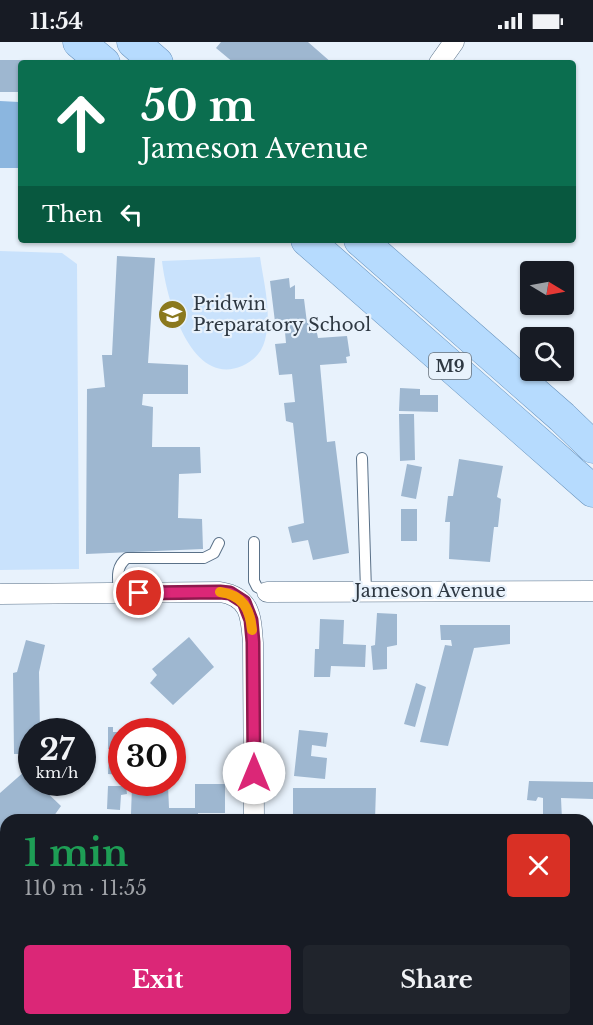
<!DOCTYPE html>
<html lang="en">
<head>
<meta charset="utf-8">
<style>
  :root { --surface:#171b24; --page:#20242c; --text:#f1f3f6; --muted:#9ea1a6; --accent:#db2777 }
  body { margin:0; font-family:"Libre Baskerville",serif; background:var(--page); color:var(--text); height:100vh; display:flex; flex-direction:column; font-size:22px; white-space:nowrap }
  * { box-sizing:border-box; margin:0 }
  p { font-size:20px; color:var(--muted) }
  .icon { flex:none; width:33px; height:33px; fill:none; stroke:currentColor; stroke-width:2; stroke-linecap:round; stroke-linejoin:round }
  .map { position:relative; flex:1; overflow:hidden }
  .panel { position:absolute; left:0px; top:772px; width:594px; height:212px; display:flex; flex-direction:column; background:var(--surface); border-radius:18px 18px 0 0; box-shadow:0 2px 4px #0004 }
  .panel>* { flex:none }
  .top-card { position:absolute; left:18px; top:18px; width:558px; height:183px; border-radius:6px; box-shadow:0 2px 4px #0004; background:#0b6e4f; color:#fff; overflow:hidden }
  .needle { width:39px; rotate:100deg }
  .buttons { position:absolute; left:520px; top:219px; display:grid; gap:12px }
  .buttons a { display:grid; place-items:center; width:54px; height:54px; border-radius:6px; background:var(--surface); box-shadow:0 2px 4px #0004; font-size:30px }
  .speed { position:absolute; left:18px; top:676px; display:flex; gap:12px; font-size:30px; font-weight:700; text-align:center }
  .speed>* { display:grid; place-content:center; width:78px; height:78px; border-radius:50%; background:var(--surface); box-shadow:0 2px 4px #0004; line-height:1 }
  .speed small { font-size:15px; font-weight:400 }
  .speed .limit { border:9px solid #d22; background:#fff; color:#111 }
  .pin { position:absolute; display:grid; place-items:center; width:51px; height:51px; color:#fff; margin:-26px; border:3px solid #fff; border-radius:50%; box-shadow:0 2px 6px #0007 }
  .me { position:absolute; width:66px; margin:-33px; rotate:0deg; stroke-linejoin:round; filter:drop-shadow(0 0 4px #0008) }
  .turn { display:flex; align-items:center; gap:21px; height:126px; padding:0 24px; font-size:27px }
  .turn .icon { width:78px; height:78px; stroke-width:2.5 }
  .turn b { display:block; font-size:42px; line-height:51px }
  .then { display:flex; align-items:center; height:57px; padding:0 24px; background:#0003; gap:12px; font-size:22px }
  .round { display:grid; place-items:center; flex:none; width:63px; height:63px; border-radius:6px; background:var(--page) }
  .headline { display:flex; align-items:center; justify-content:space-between; height:102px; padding:0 24px }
  h1 { font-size:36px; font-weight:700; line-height:45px; color:#1e9e55 }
  .button { display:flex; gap:12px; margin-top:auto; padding:12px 24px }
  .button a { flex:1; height:69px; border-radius:6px; background:var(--accent); color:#fff; font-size:24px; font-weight:700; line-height:69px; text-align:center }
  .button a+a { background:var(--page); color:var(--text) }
  .status { display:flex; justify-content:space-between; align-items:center; height:42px; padding:0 30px; background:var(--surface); direction:ltr }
  .status svg { height:16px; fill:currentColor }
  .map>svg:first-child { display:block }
  .green { fill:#c9e2fc }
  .water { fill:#8bb6df }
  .building { fill:#9eb7d0 }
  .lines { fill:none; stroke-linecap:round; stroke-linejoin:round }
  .service-casing { stroke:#5a7188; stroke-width:12 }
  .minor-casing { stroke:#5a7188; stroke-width:21 }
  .primary-casing { stroke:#6792bc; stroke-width:33 }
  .service { stroke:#fff; stroke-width:10 }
  .minor { stroke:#fff; stroke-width:20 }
  .primary { stroke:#b6dbfe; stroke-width:32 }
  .route-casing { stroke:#8e194d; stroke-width:15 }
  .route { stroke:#db2777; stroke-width:10 }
  .slow { stroke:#f59e0b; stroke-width:10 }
  .labels { text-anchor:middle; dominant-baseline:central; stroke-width:4.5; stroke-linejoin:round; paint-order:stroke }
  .shield { fill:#e8f2fc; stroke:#66707a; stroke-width:1.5 }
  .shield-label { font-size:16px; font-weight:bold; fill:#2e3842 }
  .poi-label { font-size:18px; fill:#2e3842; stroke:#e8f2fc; text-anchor:start }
  .street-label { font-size:18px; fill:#2e3842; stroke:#e8f2fc }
</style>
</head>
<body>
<div class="status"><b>11:54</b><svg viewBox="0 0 49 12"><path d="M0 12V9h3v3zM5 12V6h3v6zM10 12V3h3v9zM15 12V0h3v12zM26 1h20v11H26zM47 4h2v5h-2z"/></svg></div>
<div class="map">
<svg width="593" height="983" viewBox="0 0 593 983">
  <rect width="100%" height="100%" fill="#e8f2fc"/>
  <path class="green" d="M0,209L62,211L77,222L79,527L0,528Z
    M260,215C264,242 272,271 265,298C262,310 254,319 242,324C190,346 166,255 162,219Z"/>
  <path class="water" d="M0,59L19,60L18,126H0Z"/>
  <path class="building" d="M221,0H308L332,21H234L216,6Z
    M0,18H50V21H21V50H0Z
    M117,214L155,216L148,321L188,323V352H143L142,363L153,365L152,405H200L201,431L179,432L178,476L202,477L203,507L86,512L87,347L105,345L102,313H112Z
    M289,236L290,246L295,243V257H304L307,281H315L318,296L347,294L350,314L346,315L347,321L320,323L327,400L335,399L349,511L313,518L308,498L292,501L288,485L304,481L293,381L286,379L284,361L295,360L292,332L279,333L275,302L286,301L284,279L275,280L270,239Z
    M400,346L420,347V353H438V370L399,369Z
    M399,372H414L415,418L400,419Z
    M459,417L503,424L497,455L501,457L498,485H494L490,520L449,517L450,480H445L448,454H453Z
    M407,422L422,425L416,457L401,454Z
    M401,467H417V499H401Z
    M377,571L397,572V603L387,605V627L373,628L371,604L375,603Z
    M320,577L344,578L343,602L366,603L365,625L331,624L330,635H314L315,607H319Z
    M440,583H510V602L474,606L448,704L420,700L445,603L452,604L451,598H441Z
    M189,595L214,625L173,663L150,641L157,633L152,627Z
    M26,598L45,603L39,630L40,690H32V712H14L13,631L17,630Z
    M416,641L426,645L415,685L404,682Z
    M108,685H113V690H121V706L108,707Z
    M299,688L328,691L326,705L312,703L311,714L327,716L325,737L294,734Z
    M109,710H120L122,733L108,732Z
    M25,729L32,735V741H37L61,764L51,778H6V790H0V751Z
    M529,739L593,740V757L561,756L562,778H543V756L538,755L536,759L527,758Z
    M195,742H225V771H198V778H111V772H131L132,744H168L169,766H195Z
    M108,744H126L127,752L121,753L120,768L107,767Z
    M293,746H376L375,778H293Z
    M0,856H6V873H0Z
    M588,946H593V983H576V978H588Z
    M45,978H104V983H50Z
    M186,978H195V983H163L162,979Z
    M446,978H466L465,983H446Z"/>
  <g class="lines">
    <defs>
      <path id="service" d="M362,416L366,549
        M254,500V539L257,545L267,550
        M119,551C118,537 115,525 127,516H204L214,511L219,501"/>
      <path id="minor" d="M439,21L454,0
        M267,550L593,549
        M0,552L220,550C251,555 251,575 253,601L254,778
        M588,926H593
        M0,930H6
        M256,978V983"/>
      <path id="primary" d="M79,0L104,21
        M133,0L157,21
        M307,198L593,449
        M360,198L562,375L593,405"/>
    </defs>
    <use href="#service" class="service-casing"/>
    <use href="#minor" class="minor-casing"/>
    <use href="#primary" class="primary-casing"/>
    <use href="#service" class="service"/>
    <use href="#minor" class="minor"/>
    <use href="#primary" class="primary"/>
  </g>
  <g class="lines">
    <defs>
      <path id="route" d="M139,551L220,550L230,551L244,560L251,578L253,600L254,731"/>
    </defs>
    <use href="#route" class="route-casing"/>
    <use href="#route" class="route"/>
    <path class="slow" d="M220,550C243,553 250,567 252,588"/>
  </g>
  <defs>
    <symbol id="school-disc" viewBox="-11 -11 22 22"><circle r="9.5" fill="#8b791e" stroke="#e8f2fc"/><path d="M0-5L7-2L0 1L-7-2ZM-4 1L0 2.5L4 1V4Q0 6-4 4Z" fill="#fff"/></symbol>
  </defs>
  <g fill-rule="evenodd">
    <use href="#school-disc" x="156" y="256" width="33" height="33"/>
  </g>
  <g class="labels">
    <rect class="shield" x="429" y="311" width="42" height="26" rx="4.5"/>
    <g class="shield-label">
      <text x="450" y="324">M9</text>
    </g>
    <g class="poi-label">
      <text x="193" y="262">Pridwin<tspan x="193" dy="21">Preparatory School</tspan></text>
    </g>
    <g class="street-label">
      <text x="430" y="549">Jameson Avenue</text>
    </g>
  </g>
</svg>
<div class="buttons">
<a><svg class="needle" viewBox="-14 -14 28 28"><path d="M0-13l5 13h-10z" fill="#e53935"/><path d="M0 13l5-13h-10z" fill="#9ea1a6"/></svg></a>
<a><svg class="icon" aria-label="search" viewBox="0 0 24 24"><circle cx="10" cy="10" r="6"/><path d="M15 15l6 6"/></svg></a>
</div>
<div class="speed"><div>27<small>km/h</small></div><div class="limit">30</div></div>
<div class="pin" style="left:139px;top:551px;background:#d93025"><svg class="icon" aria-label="arrive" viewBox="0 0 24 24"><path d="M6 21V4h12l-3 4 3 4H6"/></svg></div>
<svg class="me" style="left:254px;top:731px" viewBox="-20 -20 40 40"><circle r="19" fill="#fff"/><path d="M0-13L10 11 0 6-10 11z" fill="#db2777"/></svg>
<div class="top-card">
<div class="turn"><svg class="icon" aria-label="ahead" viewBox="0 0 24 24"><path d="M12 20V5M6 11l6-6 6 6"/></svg><div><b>50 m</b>Jameson Avenue</div></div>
<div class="then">Then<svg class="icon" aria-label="left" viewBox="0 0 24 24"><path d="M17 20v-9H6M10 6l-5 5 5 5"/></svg></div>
</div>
<section class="panel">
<div class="headline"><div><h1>1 min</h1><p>110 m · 11:55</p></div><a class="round" style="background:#d93025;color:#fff"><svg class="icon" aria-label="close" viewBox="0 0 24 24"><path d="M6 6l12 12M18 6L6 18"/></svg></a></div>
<div class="button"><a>Exit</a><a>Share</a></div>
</section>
</div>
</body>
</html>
